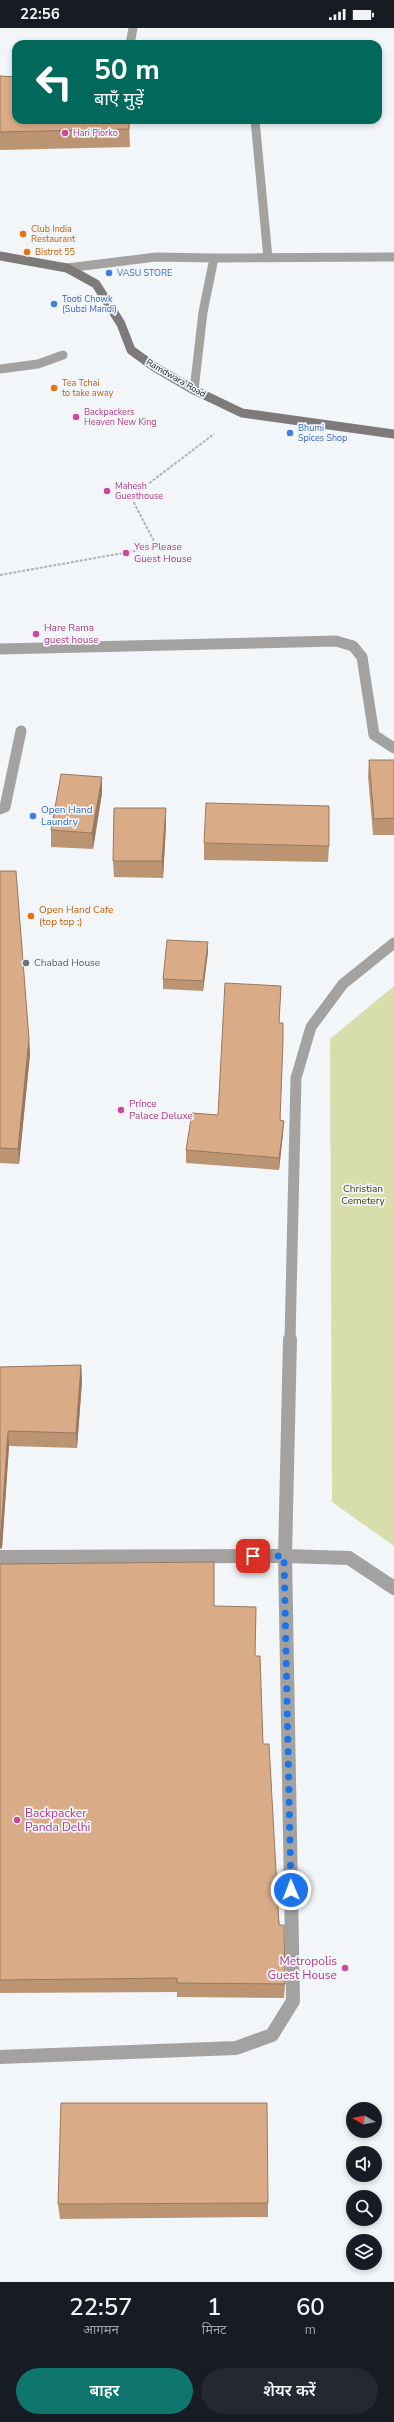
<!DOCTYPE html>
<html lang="hi">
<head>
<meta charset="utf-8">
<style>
  :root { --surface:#171b24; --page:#242831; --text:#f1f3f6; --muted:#9ea1a6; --accent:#0f766e }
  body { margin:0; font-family:"Nunito Sans","Noto Sans Devanagari",sans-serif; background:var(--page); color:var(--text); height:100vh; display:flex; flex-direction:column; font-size:15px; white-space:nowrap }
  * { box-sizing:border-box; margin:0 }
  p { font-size:13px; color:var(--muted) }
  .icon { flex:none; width:22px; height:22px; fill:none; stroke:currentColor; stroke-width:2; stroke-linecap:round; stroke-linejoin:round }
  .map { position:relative; height:2254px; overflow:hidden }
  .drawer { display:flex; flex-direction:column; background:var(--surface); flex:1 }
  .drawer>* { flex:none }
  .top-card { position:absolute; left:12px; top:12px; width:370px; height:84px; border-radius:12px; box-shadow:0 2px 6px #0003; background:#00695c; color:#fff; overflow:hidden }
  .needle { width:26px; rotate:279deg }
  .fabs { position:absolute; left:346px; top:2074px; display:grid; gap:8px }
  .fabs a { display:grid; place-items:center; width:36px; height:36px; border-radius:50%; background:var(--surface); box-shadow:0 2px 6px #0003; font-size:20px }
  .pin { position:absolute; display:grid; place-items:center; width:34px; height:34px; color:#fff; margin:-17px; border-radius:8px; box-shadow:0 2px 6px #0006 }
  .me { position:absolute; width:44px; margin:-22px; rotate:359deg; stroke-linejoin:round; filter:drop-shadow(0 0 3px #0008) }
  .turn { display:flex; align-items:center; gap:14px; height:84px; padding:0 16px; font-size:18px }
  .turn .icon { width:52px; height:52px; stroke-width:2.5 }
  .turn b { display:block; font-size:28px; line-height:34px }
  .eta { display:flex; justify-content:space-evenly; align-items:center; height:68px; text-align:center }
  .eta b { font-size:24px; font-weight:600; line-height:28px }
  .cta { display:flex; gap:8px; margin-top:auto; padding:8px 16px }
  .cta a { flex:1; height:46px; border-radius:24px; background:var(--accent); color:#fff; font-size:16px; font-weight:600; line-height:46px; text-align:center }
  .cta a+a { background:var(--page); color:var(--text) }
  .status { display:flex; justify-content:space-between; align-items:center; height:28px; padding:0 20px; background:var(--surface); direction:ltr }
  .status svg { height:11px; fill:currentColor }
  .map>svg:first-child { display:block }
  .green { fill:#d8deab }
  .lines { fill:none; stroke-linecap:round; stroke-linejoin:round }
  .path { stroke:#b0b3b5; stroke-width:2; stroke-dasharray:3 1.5; stroke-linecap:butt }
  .lane { stroke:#a4a2a1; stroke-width:14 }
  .street-far2 { stroke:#a4a2a1; stroke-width:9 }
  .street-far1 { stroke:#a4a2a1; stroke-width:11 }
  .street { stroke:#a4a2a1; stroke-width:14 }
  .secondary { stroke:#7d7a79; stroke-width:9 }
  .wall { fill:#bb9474 }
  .shaded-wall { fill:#98785e }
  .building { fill:#d9ac87; stroke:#98785e }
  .route { stroke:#1a73e8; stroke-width:7; stroke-dasharray:0 12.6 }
  .hotel-dot { fill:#d1479c; stroke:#f2f6f9; stroke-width:1.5 }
  .food-dot { fill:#e8710a; stroke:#f2f6f9; stroke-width:1.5 }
  .shop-dot { fill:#3f7fe0; stroke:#f2f6f9; stroke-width:1.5 }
  .worship-dot { fill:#6b7280; stroke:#f2f6f9; stroke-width:1.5 }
  .labels { text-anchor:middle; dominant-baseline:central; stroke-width:3.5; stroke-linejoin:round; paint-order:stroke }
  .far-hotel-label { font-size:9px; fill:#b23c85; stroke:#f2f6f9; text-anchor:start }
  .far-food-label { font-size:9px; fill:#c56008; stroke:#f2f6f9; text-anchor:start }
  .far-shop-label { font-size:9px; fill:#366cbe; stroke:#f2f6f9; text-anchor:start }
  .far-street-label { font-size:9px; fill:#191a1c; stroke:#f2f6f9 }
  .hotel-label { font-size:10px; fill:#b23c85; stroke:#f2f6f9; text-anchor:start }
  .shop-label { font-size:10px; fill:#366cbe; stroke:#f2f6f9; text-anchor:start }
  .food-label { font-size:10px; fill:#c56008; stroke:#f2f6f9; text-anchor:start }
  .worship-label { font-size:10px; fill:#5b616d; stroke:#f2f6f9; text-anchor:start }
  .park-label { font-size:10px; fill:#414502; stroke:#f2f6f9 }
  .near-hotel-label { font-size:12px; fill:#b23c85; stroke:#f2f6f9; text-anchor:start }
</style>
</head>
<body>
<div class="status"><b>22:56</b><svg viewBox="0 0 49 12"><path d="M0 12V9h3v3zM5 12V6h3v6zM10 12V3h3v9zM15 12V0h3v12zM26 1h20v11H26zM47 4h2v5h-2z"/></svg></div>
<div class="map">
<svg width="394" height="2254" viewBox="0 0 394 2254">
  <rect width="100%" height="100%" fill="#f2f6f9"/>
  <path class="green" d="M394,958V1518L332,1474L330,1011Z"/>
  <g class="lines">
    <path class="path" d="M0,547L157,519L131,469L214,406"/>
    <path class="lane" d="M285,1528L349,1530L394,1560"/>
    <path class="street-far2" d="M130,16L133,0
      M255,92L268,230
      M214,230L394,229
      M67,240L156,229L214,230L203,284L194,362
      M0,341L38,336L63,327"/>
    <path class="street-far1" d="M0,621L336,613L353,618L362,629L374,707L394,720
      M0,781L5,779L21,703
      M290,1312L296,1050L311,999L343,956L394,915"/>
    <path class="street" d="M0,1529L285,1528
      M0,2029L236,2020L272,2007L293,1973L285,1528L290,1311"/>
    <path class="secondary" d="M0,228L67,240L96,256L121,296L131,322L153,338L194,362L242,385L394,406"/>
  </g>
  <path class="wall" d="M0,48L129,92L130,119L0,122Z
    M369,732H394V807H373L368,748Z
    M102,749V765L93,821L51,819V802Z
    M166,780V797L163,850L114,849L113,833Z
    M204,815L329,818L328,834L204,832Z
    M0,843L29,1011L30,1026L19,1136L0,1135Z
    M208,924L203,963L163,961V951Z
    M281,958L279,995L280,1092L283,1105L279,1142L186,1135V1122L218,1087Z
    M81,1337L82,1353L77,1420L9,1418L2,1520L0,1521V1339Z
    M0,1531V1536L214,1578L255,1628L285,1956L284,1970L177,1969V1964L0,1965Z
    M268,2175V2189L60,2191L58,2176Z"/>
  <path class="shaded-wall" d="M102,749V765L93,821L92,805Z
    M166,780V797L163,850L162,833Z
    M208,914V924L203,963V953Z
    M29,1011L30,1026L19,1136L18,1121Z
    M284,1093L283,1105L279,1142V1130Z
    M81,1337L82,1353L77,1420L76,1405Z
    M8,1403L9,1418L2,1520L0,1521V1505Z"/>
  <path class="building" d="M0,48L16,49V92H129V101L0,104Z
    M369,732H394V790L374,791Z
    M61,746L102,749L92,805L51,802Z
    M206,775L329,778V818L204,815Z
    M114,780H166L162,833H113Z
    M0,843H16L29,1011L18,1121L0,1120Z
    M167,912L208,914L203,953L163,951Z
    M225,955L281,958L279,995H283V1013L280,1092L284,1093L279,1130L186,1122L192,1085L218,1087Z
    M81,1337L76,1405L8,1403L1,1505H0V1339Z
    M214,1534V1578L256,1579L255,1628H260L263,1716H269L279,1897H284L285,1956L177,1955V1950L0,1952V1536Z
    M61,2075H267L268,2175L58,2176Z"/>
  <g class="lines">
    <path class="route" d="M253,1528H284L291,1862"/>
  </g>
  <g class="hotel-dot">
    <circle cx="65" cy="105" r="4"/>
    <circle cx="76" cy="389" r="4"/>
    <circle cx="107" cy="463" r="4"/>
    <circle cx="126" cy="525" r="4"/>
    <circle cx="36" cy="606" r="4"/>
    <circle cx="121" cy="1082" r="4"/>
    <circle cx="17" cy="1792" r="4"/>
    <circle cx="345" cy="1940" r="4"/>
  </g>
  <g class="food-dot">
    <circle cx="23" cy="206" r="4"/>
    <circle cx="27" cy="224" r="4"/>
    <circle cx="54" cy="360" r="4"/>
    <circle cx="31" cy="888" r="4"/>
  </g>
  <g class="shop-dot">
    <circle cx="109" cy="245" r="4"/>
    <circle cx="54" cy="276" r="4"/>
    <circle cx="290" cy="405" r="4"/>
    <circle cx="33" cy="788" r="4"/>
  </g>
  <circle class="worship-dot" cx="26" cy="935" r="4"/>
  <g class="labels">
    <g class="far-hotel-label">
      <text x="73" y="105">Hari Piorko</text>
      <text x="84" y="384">Backpackers<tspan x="84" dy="10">Heaven New King</tspan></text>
      <text x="115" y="458">Mahesh<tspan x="115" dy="10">Guesthouse</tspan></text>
    </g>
    <g class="far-food-label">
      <text x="31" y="201">Club India<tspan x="31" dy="10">Restaurant</tspan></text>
      <text x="35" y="224">Bistrot 55</text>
      <text x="62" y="355">Tea Tchai<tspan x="62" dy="10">to take away</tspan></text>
    </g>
    <g class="far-shop-label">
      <text x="117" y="245">VASU STORE</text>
      <text x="62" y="271">Tooti Chowk<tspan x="62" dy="10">(Subzi Mandi)</tspan></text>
      <text x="298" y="400">Bhumi<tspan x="298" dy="10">Spices Shop</tspan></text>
    </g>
    <g class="far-street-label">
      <text transform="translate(176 350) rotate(30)">Ramdwara Road</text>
    </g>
    <g class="hotel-label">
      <text x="134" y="519">Yes Please<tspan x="134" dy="12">Guest House</tspan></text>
      <text x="44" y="600">Hare Rama<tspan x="44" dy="12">guest house</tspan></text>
      <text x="129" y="1076">Prínce<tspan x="129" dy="12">Palace Deluxe</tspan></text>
    </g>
    <g class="shop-label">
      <text x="41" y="782">Open Hand<tspan x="41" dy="12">Laundry</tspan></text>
    </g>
    <g class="food-label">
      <text x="39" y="882">Open Hand Cafe<tspan x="39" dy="12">(top top ;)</tspan></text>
    </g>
    <g class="worship-label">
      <text x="34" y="935">Chabad House</text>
    </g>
    <g class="park-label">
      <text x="363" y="1161">Christian<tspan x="363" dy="12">Cemetery</tspan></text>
    </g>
    <g class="near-hotel-label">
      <text x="25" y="1785">Backpacker<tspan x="25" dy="14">Panda Delhi</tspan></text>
      <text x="337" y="1933" text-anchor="end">Metropolis<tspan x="337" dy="14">Guest House</tspan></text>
    </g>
  </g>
</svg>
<div class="fabs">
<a><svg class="needle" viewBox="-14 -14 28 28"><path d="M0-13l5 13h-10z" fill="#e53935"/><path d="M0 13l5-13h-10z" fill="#9ea1a6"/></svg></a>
<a><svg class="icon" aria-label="sound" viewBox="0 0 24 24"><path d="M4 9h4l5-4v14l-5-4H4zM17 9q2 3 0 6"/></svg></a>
<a><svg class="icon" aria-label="search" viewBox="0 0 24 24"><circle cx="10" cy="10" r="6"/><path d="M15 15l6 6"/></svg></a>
<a><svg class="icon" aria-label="layers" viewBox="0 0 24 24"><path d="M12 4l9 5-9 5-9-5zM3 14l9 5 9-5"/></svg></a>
</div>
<div class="pin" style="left:253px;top:1528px;background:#d93025"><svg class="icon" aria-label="arrive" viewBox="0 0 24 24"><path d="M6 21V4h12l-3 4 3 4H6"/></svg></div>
<svg class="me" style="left:291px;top:1862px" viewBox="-20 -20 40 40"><circle r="17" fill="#1a73e8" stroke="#fff" stroke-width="3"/><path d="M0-11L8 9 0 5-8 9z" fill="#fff"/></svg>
<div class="top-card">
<div class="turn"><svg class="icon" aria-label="left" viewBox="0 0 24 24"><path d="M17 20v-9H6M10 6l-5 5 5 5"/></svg><div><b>50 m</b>बाएँ मुड़ें</div></div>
</div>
</div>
<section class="drawer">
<div class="eta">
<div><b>22:57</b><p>आगमन</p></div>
<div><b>1</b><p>मिनट</p></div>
<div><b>60</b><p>m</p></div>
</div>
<div class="cta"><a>बाहर</a><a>शेयर करें</a></div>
</section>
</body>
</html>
